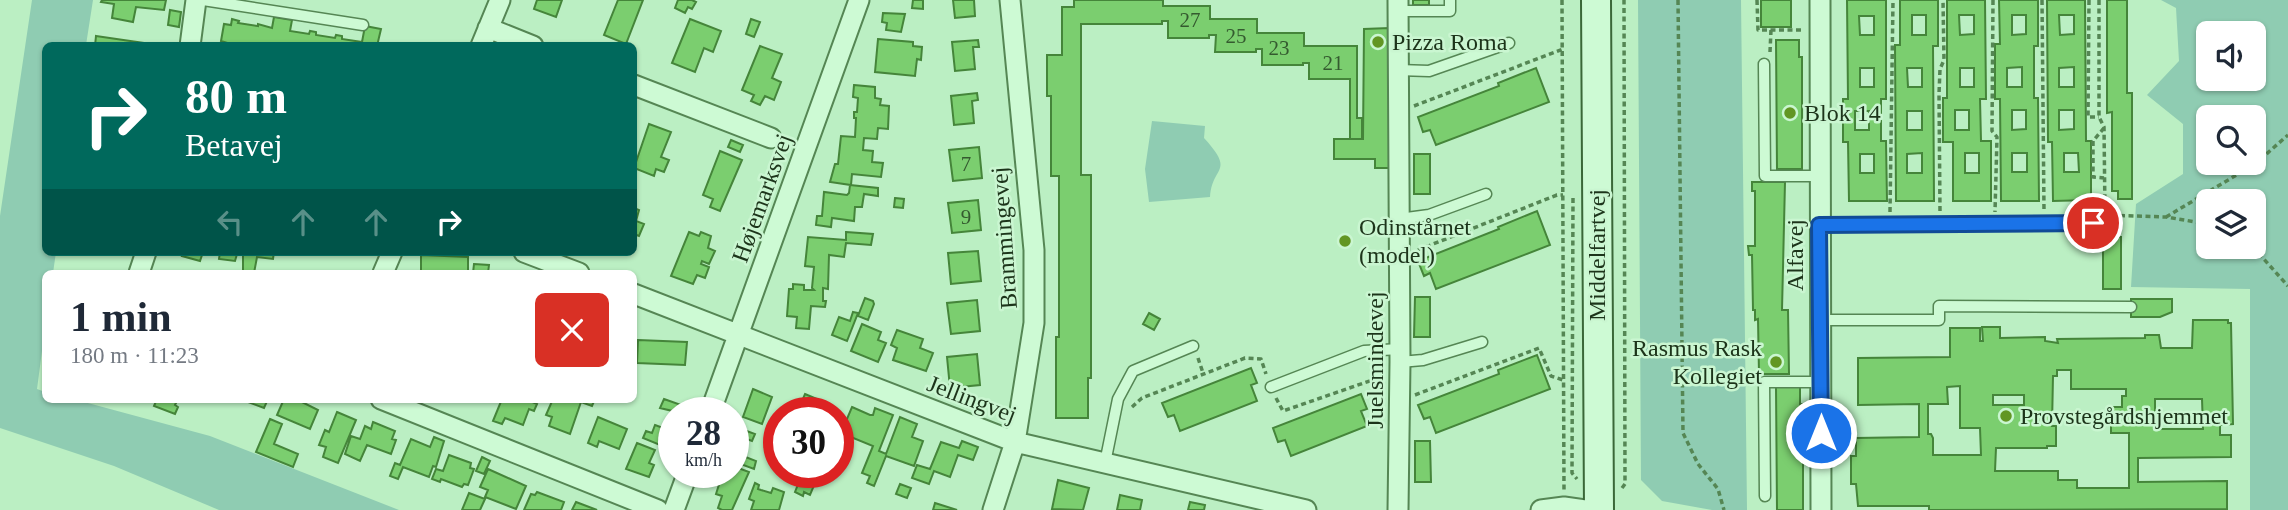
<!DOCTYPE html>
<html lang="en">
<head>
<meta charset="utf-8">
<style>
  :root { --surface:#fff; --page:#f2f2f3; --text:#1f2937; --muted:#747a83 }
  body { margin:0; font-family:"Times New Roman",serif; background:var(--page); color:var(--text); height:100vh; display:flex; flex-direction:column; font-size:26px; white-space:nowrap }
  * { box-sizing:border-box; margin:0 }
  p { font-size:23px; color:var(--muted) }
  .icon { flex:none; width:38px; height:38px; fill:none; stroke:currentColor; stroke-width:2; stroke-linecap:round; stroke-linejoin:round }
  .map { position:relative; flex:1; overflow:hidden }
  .sheet { position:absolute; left:42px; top:270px; width:595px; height:133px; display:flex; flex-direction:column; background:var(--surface); border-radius:10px; box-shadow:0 2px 5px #0004 }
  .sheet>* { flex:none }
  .guide { position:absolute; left:42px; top:42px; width:595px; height:214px; border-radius:10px; box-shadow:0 2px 5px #0004; background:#00695c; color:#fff; overflow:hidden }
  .fabs { position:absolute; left:2196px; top:21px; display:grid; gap:14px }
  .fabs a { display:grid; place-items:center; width:70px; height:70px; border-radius:10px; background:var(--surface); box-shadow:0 2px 5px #0004; font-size:35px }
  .speed { position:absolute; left:658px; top:397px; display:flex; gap:14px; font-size:35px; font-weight:700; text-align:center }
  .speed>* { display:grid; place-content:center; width:91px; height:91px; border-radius:50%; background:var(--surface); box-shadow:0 2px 5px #0004; line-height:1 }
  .speed small { font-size:18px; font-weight:400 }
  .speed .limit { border:10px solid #d22; background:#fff; color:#111 }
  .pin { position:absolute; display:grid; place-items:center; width:60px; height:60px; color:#fff; margin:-30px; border:4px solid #fff; border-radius:50%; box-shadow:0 2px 7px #0007 }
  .me { position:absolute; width:77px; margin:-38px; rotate:0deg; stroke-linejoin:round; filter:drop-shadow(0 0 5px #0008) }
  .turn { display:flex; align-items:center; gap:24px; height:147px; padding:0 28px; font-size:32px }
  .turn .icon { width:91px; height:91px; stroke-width:2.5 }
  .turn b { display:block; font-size:49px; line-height:60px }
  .lanes { display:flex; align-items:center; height:66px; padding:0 28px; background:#0003; justify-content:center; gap:35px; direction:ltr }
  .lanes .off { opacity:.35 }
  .round { display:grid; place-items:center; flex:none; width:74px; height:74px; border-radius:10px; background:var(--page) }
  .head { display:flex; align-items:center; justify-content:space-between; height:119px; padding:0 28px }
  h1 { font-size:42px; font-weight:600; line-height:52px }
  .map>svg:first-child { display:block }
  .green { fill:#8fccb2; fill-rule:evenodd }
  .building { fill:#7bce6f; stroke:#45853a; stroke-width:2; fill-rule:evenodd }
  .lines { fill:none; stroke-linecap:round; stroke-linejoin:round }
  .service-casing { stroke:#558654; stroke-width:13 }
  .minor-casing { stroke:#558654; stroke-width:23 }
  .secondary-casing { stroke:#3a6738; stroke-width:32 }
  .path { stroke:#558654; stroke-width:3.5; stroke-dasharray:5 3.5; stroke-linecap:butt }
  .service { stroke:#cdfad4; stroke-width:10 }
  .minor { stroke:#cdfad4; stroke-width:19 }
  .secondary { stroke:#cdfad4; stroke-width:28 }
  .route-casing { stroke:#114b97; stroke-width:18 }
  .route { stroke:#1a73e8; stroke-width:12 }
  .poi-dot { fill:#629623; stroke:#caf6d1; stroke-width:2.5 }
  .labels { text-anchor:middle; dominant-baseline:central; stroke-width:5; stroke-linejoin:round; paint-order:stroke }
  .number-label { font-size:21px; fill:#345a2f }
  .poi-label { font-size:24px; fill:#1c341a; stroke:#caf6d1; text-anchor:start }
  .street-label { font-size:24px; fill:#1c341a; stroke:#caf6d1 }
</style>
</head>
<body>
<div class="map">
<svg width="2288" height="510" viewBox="0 0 2288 510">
  <rect width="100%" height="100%" fill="#bbefc3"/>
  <path class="green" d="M32,0H93L86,45L46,46V252H56L53,273H46L45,328L37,389L45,392L46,399H73L210,436L399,510H219L114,466L0,428V216Z
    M1638,0H1741L1747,510H1712L1662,501L1641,480Z
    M2161,0H2288V510H2250V289L2131,287L2136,204L2183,174V124L2147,95L2179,61L2176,8ZM2208,33H2254V79H2208ZM2208,117H2254V163H2208ZM2208,201H2254V247H2208Z
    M1152,121L1205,126L1204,138C1236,173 1212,165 1210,197L1149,202L1145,169Z"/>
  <path class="building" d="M102,0H166L164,10L136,7L133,22L112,18L114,4L101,2Z
    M537,0H562L556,17L534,9Z
    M618,0H643L626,44L604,35Z
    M678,0H692L696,2L692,9L688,7L685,13L675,8Z
    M913,0H923V9L912,8Z
    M953,0H974L975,16L955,18Z
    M1074,0H1163V6H1210V19H1257V33H1304V46H1357V118H1362V139H1350V79H1309V63H1303V65H1262V49H1256V52H1215L1216,35H1209V38H1168V21H1162V24H1081V175H1091V378H1088V418H1056V337H1059V176H1051V96H1047V55H1062V7H1074Z
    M1413,0H1429V5H1413Z
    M1761,0H1791V27H1761Z
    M1847,0H1886V99H1881V141H1886L1887,201H1849L1848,142H1843V99H1848ZM1859,16H1874V35H1860ZM1860,68H1874V87H1860ZM1855,111H1869V130H1855ZM1860,154H1874V173H1860Z
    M1900,0H1938V46H1933L1934,201H1896L1895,45H1900ZM1912,15H1926V35H1912ZM1907,68H1922V87H1908ZM1907,111H1922V130H1907ZM1922,153V173H1907V154Z
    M1947,0H1985L1986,99H1980L1981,141H1991V201H1953V142H1943V98H1947ZM1959,15H1974V34L1960,35ZM1960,68H1974V87H1960ZM1955,110H1969V130H1955ZM1965,153H1979V173H1965Z
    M1999,0H2038V46H2034V98H2038L2039,201H2001L2000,99H1995V44H2000ZM2012,15H2026V34L2012,35ZM2022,67V87H2007V68ZM2012,110H2026V129L2012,130ZM2012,153H2027V172H2012Z
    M2047,0H2085L2086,141H2091V200L2053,201L2052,142H2048ZM2059,15H2074V34L2060,35ZM2074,67V87H2059V68ZM2059,110H2074V129L2059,130ZM2064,153H2078L2079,172H2064Z
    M2107,0H2127V93H2132V199H2118V191H2112V112L2107,113Z
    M170,10L181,12L179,27L168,25Z
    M883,13L905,14L901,32L886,30L887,23L882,22Z
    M274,17L292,20L290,31L309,34L310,31L316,32V35L335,38L336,35L342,36V39L362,42L365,26L381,29L377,46H237L221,41L224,24L231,25L232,19L239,21L238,23L258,26V24L272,28Z
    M690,19L721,31L713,52L704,48L695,72L672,63Z
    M751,19L760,22L754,37L746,34Z
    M1389,28V168H1375V159H1334V139H1363L1364,29Z
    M96,36L144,43L153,46H95Z
    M878,39L913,42V46L922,47L921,60L917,59L915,76L875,72Z
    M978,40L979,47H973L975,69L955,71L952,42Z
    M1776,40H1799V57H1802V169H1777Z
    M760,46L782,54L772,78L781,82L774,100L765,96L760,105L751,101L754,95L742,90Z
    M1536,68L1549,102L1436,145L1430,130L1423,132L1418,117L1499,86L1498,83Z
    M854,85L875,87V98L881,99L880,105L889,106L888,129L878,128L877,139L864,138L863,150L873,151L872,162L883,163L881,177L852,174L851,185L830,182L835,164H838L841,136L855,137L856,118H854V112H857L858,98L853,97Z
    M977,93L978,100L972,101L974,123L954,125L951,96Z
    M649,124L671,132L661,157L669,160L664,172L656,169L654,176L634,168Z
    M731,140L743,145L740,152L728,147Z
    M979,147L982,178L953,181L949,150Z
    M720,151L742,160L720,211L710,207L713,199L703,195Z
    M1414,154H1430V194H1414Z
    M1752,182H1785L1782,310H1788L1789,374H1759L1758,319L1755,320V310H1753L1752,255H1749L1748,246H1755V191H1752Z
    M850,185L878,188V196L864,194L862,207H855L854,221L832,218L831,227L816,225L817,216H822L824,192L847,195L849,193Z
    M895,198L904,199L903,208L894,207Z
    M978,200L981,230L952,233L948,203Z
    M634,208L639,210L636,221L644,224L639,236L634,234Z
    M1537,211L1550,245L1436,289L1430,273L1424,276L1418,261L1499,229L1498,227Z
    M689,232L699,236L701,232L711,236L708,248L715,251L709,264L702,261L701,264L709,267L705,278L697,275L693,284L671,276Z
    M846,232L873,234L871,245L846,243L844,257L829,255L828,289L823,288V301H826L825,307L811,306L809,329L796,328L797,317L787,316L789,289H793V284L804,285V290H814L812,288L814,267L805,266L808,237L846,240Z
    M2103,237H2121V289H2103Z
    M978,251L981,281L951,284L948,253Z
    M184,252H203L200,261L182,256Z
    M220,252H274L273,259L257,257L254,273H243V254H237L235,261L219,259Z
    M421,255L468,257V273H421Z
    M474,264L489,265L488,273H473Z
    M1415,297H1430V337H1414Z
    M865,298L873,301L874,304L868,320L858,316Z
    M2131,299H2172V312L2160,317H2131Z
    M977,300L980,331L951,334L947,303Z
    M853,312L858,313L847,341L832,335L839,317L850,321Z
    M1149,313L1160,319L1154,330L1143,324Z
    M2193,320H2228V323H2231L2233,424L2220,425V435H2231V457L2138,458V482L2227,481V509L1929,510V506H1858L1856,484H1851V456H1856V438L1919,437V404L1858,405V358L1950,357V328H1980V341H1983L1982,327H2000V338L2045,337V341L2058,343L2057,339L2145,338V335H2159L2161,348H2192ZM2057,370H2071V389H2126V396H2122V407H2111V433H2129V488H2077V480H2058V471H1995L1996,448H2047V446H2056V426H2052L2053,376H2057ZM1960,386V428H1980L1981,455H1933V438L1931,434H1928V404H1948L1947,387ZM1993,395H2024V405H1993ZM2155,399H2202L2203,429H2155Z
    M862,324L881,332L878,340L886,343L878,362L851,351Z
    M897,330L923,339L920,348L933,353L926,371L893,360L897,348L891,345Z
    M638,340L687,342L685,365L637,363Z
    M977,354L980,385L950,388L947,357Z
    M1537,355L1550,389L1436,433L1430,417L1424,419L1418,405L1499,374L1498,370Z
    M1251,368L1257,383L1251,385L1257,401L1180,431L1174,415L1168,417L1162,403Z
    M1776,387H1800V404H1803V510H1777Z
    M753,389L772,397L762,424L743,417Z
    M805,394L824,402L819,413H797Z
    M1361,394L1367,409L1361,411L1367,426L1291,456L1285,440L1278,442L1273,428Z
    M157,399H178L175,405L178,407L175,414L154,406Z
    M240,399H268L264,408Z
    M284,399H296L318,410L310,429L277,415Z
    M502,399H533L532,402L537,404L534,411L529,409L523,425L505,418L502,424L493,421Z
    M553,399H595L592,406L581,402L570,434L549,426L552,417L546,415Z
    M664,399L684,406L681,413L660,408Z
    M852,407L870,415H873L875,408L893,415L879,451L886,454L900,417L917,424L912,437L923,441L914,466L886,456L874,486L867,483L870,476L862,473L873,446L841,433Z
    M337,412L356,420L338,463L323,457L326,447L319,445L325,430L329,432Z
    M598,417L627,429L619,449L599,441L597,447L588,443Z
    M270,419L282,424L274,444L298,454L293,467L256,452Z
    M373,422L395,431L392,439L396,440L391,454L367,445L360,461L345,454L351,436L360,439L365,426L371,429Z
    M655,425L666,429L660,445L643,438L646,431L652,433Z
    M744,430L755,434L752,441L741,437Z
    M434,437L444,441L436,467L433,466L429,477L403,467L398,479L390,476L395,463L400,465L411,439L430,447Z
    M768,438L777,442L773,450L765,447Z
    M733,439L746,444L742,453L733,450Z
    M962,441L978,447L973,460L958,455L950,477L934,471L929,484L912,478L917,465L930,469L941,442L959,448Z
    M1415,441H1430L1431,482H1415Z
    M637,443L655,450L649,463L654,465L649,477L626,469Z
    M738,454L756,461L754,469L735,462Z
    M449,455L471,463L470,468L474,469L468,485L464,484L462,487L441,479L440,482L432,479L436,469L443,471Z
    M482,457L490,461L484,474L476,471Z
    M733,466L749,472L732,510H722L718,508L722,496L716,494L723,472H733Z
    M488,469L526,486L516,509L485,497L488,490L480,487Z
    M801,477L815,483L810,495L804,492L803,496L795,492Z
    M1058,480L1089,488L1083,510L1052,509Z
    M755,483L759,485L758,489L761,490L771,493L773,488L784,492L779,510H751L754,501L749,499Z
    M900,484L911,488L907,498L896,494Z
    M537,492L564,502L561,510H524L531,494L535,495Z
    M469,493L485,499L480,510H462Z
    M1120,495L1142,500L1140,510H1117Z
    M576,502L597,510H572Z
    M1190,502L1205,505L1204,510H1188Z
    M935,503L957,510H933Z"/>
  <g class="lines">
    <defs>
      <path id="service" d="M203,0L363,25
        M1398,11H1450V0
        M1764,64L1765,176H1819
        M1398,70L1429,71L1509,43
        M1399,219L1429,215L1486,194
        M1820,225L2093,224
        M1820,320H1939V306L2131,307
        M1400,362L1423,360L1482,342
        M1271,387L1364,351L1400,349
        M1105,463L1118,399L1133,371L1193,346
        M1765,496L1764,382H1820"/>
      <path id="minor" d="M1820,0L1821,510
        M488,28L533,46
        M190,46L196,0
        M481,46L500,0
        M634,85L771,138
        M524,252L579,273
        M139,273L146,252
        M383,273L392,252
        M634,294L1015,442L1306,510
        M381,399L658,510
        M710,413L859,0
        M674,510L688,472
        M993,510L1015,442L1034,323V250L1010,0
        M1398,510L1400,362L1398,0
        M1541,510L1564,507L1585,510"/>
      <path id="secondary" d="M1596,0L1599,510"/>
    </defs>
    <use href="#service" class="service-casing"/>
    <use href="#minor" class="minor-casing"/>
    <use href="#secondary" class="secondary-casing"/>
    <path class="path" d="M1562,0L1564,491
      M1678,0L1683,433L1698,464L1718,489L1724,510
      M1757,0L1758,30H1803
      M1993,0L1992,131L1997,137L1995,212
      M2042,0L2044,211
      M2089,0L2088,117H2099
      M2099,0V117L2104,127L2105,214
      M1770,52L1771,30
      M1414,106L1563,49
      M2104,128L2093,141V177L2104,178
      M1573,198L1572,473L1577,479
      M1940,211L1939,94L1940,69L1944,60L1943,0
      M1890,212L1893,0
      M2103,215L2166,217L2208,224
      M2166,217L2255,164L2288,135
      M2253,247L2288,286
      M1418,250L1557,195H1563
      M1198,358L1203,373
      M1415,395L1539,348L1551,376L1563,380
      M1276,398L1283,411L1384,376
      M1132,407L1142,398L1245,358L1261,359L1266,374
      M1622,488L1625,484L1624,0"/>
    <use href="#service" class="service"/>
    <use href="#minor" class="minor"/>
    <use href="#secondary" class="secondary"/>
  </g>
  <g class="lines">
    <defs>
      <path id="route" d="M1821,433L1819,225L2093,223"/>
    </defs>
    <use href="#route" class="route-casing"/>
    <use href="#route" class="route"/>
  </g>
  <g class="poi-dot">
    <circle cx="1378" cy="42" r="7"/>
    <circle cx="1790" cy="113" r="7"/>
    <circle cx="1345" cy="241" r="7"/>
    <circle cx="1776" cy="362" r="7"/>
    <circle cx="2006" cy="416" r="7"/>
  </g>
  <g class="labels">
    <g class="number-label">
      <text x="1190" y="20">27</text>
      <text x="1236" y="36">25</text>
      <text x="1279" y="48">23</text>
      <text x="1333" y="63">21</text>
      <text x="966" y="164">7</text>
      <text x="966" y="217">9</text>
    </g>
    <g class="poi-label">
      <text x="1392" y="42">Pizza Roma</text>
      <text x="1804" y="113">Blok 14</text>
      <text x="1359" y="227">Odinstårnet<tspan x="1359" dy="28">(model)</tspan></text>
      <text x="1762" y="348" text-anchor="end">Rasmus Rask<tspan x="1762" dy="28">Kollegiet</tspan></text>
      <text x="2020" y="416">Provstegårdshjemmet</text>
    </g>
    <g class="street-label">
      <text transform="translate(762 198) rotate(-70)">Højemarksvej</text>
      <text transform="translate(1004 238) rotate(-94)">Brammingevej</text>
      <text transform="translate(1597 255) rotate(-90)">Middelfartvej</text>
      <text transform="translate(1795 255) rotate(-90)">Alfavej</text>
      <text transform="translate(1375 360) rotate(-90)">Juelsmindevej</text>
      <text transform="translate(972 399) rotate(21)">Jellingvej</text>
    </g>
  </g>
</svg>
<div class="fabs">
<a><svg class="icon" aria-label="sound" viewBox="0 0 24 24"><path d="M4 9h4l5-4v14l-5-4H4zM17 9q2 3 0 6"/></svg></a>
<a><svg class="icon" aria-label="search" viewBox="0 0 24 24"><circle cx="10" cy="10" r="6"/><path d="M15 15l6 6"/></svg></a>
<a><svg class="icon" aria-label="layers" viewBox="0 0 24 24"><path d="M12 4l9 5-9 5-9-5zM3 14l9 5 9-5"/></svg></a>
</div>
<div class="speed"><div>28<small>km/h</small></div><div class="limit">30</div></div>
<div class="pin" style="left:2093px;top:223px;background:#d93025"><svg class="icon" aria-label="arrive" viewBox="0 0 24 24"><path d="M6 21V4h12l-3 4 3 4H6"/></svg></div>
<svg class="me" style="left:1821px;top:433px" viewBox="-20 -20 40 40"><circle r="17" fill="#1a73e8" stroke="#fff" stroke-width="3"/><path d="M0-11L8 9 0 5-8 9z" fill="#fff"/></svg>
<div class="guide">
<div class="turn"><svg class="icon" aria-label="right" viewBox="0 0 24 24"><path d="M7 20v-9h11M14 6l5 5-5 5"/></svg><div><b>80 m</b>Betavej</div></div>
<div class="lanes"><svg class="icon off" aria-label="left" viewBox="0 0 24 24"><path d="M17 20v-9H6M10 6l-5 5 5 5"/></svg><svg class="icon off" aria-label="ahead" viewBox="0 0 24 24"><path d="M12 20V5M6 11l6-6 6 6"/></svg><svg class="icon off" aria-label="ahead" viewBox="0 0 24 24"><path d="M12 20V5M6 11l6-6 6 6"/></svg><svg class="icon" aria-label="right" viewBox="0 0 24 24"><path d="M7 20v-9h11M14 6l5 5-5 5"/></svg></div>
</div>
<section class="sheet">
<div class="head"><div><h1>1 min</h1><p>180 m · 11:23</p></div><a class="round" style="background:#d93025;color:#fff"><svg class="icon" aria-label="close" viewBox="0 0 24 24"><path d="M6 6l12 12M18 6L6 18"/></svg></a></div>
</section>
</div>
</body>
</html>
